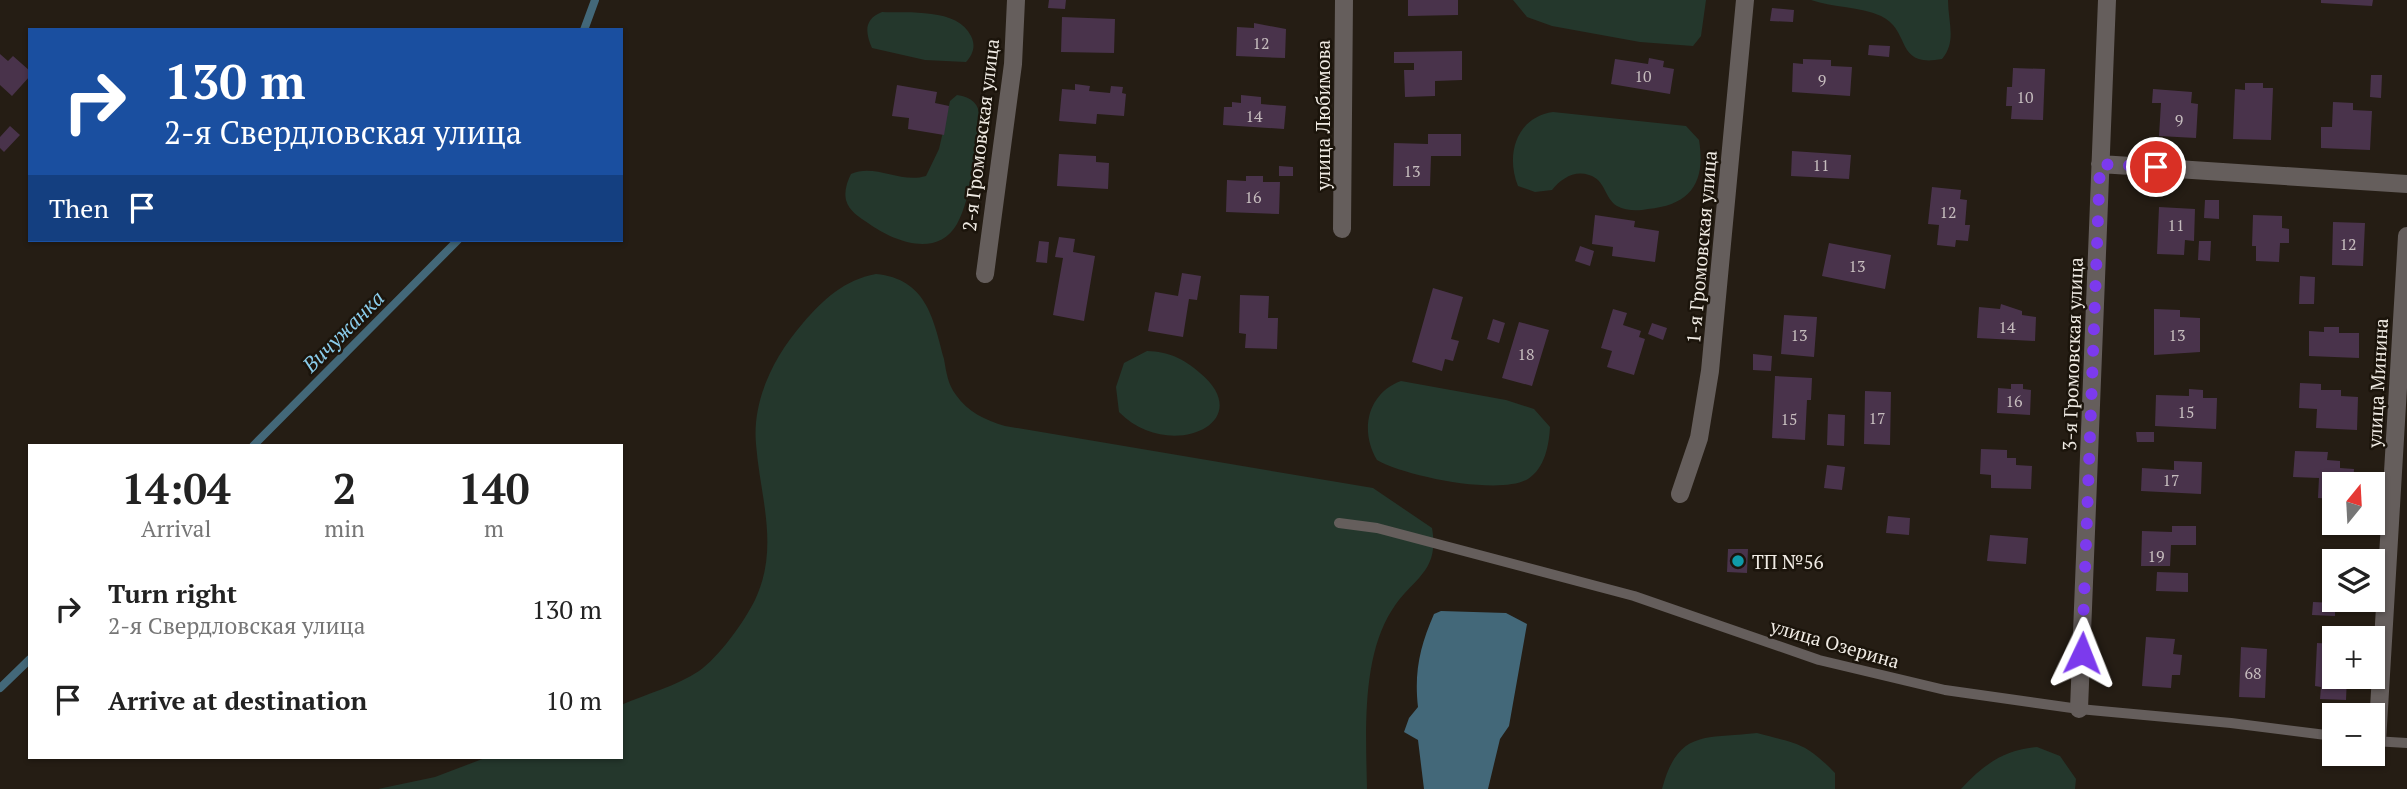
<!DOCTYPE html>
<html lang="en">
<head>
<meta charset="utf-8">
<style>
  :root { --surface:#fff; --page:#f6f6f6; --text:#222; --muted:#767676 }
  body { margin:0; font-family:"PT Serif",serif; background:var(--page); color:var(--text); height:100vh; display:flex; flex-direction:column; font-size:26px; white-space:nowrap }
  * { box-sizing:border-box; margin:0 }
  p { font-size:23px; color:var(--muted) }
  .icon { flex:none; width:38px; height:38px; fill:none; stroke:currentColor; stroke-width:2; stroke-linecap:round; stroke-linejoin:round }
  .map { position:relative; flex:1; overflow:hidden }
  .drawer { position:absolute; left:28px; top:444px; width:595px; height:315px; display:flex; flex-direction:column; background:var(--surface); border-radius:0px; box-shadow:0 2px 5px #0004 }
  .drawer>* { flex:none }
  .top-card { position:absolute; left:28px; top:28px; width:595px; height:214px; border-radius:0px; box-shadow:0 2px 5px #0004; background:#1a4fa0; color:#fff; overflow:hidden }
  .needle { width:46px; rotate:18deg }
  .fabs { position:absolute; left:2322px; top:472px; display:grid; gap:14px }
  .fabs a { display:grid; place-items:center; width:63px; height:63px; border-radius:0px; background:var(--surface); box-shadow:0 2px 5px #0004; font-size:35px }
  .pin { position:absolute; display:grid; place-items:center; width:60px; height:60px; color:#fff; margin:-30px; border:4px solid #fff; border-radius:50%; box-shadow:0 2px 7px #0007 }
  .me { position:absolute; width:77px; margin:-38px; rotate:2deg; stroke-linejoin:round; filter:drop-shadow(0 0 5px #0008) }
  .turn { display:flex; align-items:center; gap:24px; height:147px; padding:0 21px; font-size:32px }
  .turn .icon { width:91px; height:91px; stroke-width:2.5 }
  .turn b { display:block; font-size:49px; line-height:60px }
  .then { display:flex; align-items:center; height:66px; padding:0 21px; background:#0003; gap:14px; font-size:26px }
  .eta { display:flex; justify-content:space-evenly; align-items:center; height:119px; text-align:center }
  .eta b { font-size:42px; font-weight:700; line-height:49px }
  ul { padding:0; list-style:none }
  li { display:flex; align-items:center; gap:21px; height:91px; padding:0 21px }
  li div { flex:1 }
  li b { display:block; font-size:26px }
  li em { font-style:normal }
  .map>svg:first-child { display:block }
  .green { fill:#24372c }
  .water { fill:#436879 }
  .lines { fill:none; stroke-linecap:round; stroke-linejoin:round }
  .stream { stroke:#436879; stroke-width:8 }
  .building { fill:#49334b }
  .service { stroke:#655e5c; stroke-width:10 }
  .minor { stroke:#655e5c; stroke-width:18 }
  .route { stroke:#7c3aed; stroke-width:12; stroke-dasharray:0 21.6 }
  .culture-dot { fill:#0f9aa8; stroke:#1b140b; stroke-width:2.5 }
  .labels { text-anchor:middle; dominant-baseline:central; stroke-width:5; stroke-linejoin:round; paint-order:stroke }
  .number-label { font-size:16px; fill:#c6bdbe }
  .street-label { font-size:19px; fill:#f0ebe4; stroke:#1b140b }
  .poi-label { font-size:19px; fill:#f0ebe4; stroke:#1b140b; text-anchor:start }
  .water-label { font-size:21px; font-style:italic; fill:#8acceb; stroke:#1b140b }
</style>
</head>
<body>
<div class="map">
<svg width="2407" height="789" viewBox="0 0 2407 789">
  <rect width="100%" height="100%" fill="#251d14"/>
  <path class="green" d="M1513,0H1706L1701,36L1693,46L1640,42L1552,26L1527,17Z
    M1811,0H1948C1948,22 1957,41 1942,59C1894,68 1912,31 1881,16C1859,6 1834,8 1811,0Z
    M882,12C908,13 958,8 971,36C976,46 973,54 966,62L925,60L872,48C865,32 864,19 882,12Z
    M957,95C972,97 979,104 980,118C977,147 971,199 957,224C937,259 893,241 868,223C859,217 849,211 846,200C844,191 847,182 851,174C875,163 900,184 926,176L939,149L950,101Z
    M1553,112L1686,126L1699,140C1706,182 1691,205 1648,209C1638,211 1626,211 1617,206C1604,198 1606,180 1589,175C1574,170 1561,179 1552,190L1535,192L1518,186C1505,154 1517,117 1553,112Z
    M876,274C926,279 933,317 944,359C946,371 948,385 956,395C968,412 985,420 1005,426L1373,488L1432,528C1440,573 1412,578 1392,610C1361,658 1366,735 1367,789H378L435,777L485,758H621V705C646,694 677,686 699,671C719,657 744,622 755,600C780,547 760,497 756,444C752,399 775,355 803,323C824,299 844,280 876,274Z
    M1147,351C1169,352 1183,358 1200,373C1260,423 1168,463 1119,412L1116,387L1124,363Z
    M1401,381L1506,400L1534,409L1550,427C1549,445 1545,468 1528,479C1500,496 1404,476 1377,460C1359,430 1368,393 1401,381Z
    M1757,733C1797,744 1804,741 1835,773V789H1662C1678,729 1705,739 1757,733Z
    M2037,747L2060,756L2076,779L2075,789H1961C1984,764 2004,750 2037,747Z"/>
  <path class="water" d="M1441,611L1506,613L1527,624L1509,726L1500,739L1488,789H1424L1418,740L1404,732L1409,718L1418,707C1414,672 1420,646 1434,614Z"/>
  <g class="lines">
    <path class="stream" d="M584,30L595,0
      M253,446L458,240
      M0,688L30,659"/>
  </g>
  <path class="building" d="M1049,0H1066L1065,9L1048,8Z
    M1408,0H1458V15L1408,16Z
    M2321,0H2373L2372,6L2321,3Z
    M1772,8L1794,10L1793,22L1770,21Z
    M1062,17L1115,19L1114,53L1061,52Z
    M1254,23L1286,29L1285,58L1236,56L1237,27L1254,28Z
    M1869,45L1890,46L1889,57L1868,55Z
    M1462,51V80L1435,81V96L1405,97L1404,70H1414V63H1394V52Z
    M0,54L8,61L13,56L30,71V76L12,96L0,85Z
    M1649,58L1664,61L1663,67L1674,69L1670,94L1611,84L1615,59L1648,64Z
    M1803,59L1831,60V66L1852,67L1850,96L1792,92L1793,63L1803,64Z
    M2013,68L2045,69L2043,120L2011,119L2012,106H2006L2007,87H2012Z
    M2371,75H2382L2381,98L2370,97Z
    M2245,83H2263V88H2273L2271,140L2233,139L2235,89L2245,90Z
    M1075,84L1090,86L1089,91L1110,93L1111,86L1123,87L1122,93L1126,94L1124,116L1097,114L1096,124L1059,121L1062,89L1075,90Z
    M897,85L937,92L935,103L949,106L944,135L908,129L909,118L892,116Z
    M2153,89L2192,92L2191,103L2198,104L2196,138L2159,136L2161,103H2152Z
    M1241,95L1261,97V104L1286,106L1284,129L1223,125L1224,107H1232V102L1241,103Z
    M2333,102L2353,103V110L2372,111L2370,150L2321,148V127H2332Z
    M10,126L20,135L4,152L0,148V137Z
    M1428,134H1461V156H1431L1430,186H1393L1394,143L1428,144Z
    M1792,151L1851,155L1849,179L1791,176Z
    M1059,154L1096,156V162L1109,163L1108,189L1057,186Z
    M1279,166L1293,167V176H1279Z
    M1246,176H1263V182H1280L1279,214L1226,212L1227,180L1246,181Z
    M1932,187L1961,190L1960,199L1967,200L1965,225H1970L1968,241L1956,240L1955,247L1937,245L1939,225L1928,224Z
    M2205,200H2219V219L2204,218Z
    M2159,207L2195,209L2194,241L2185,240L2184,255L2157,254Z
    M1595,215L1635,221L1634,227L1659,231L1655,262L1612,256L1613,247L1592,244Z
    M2253,215L2282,216V228L2289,229V243H2280L2279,262L2256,261V246H2252Z
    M2333,222L2365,223L2363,266L2332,265Z
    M1059,237L1075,239L1073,252L1095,256L1084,321L1053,315L1063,258L1055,257Z
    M1039,241L1049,242L1047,263L1036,262Z
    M2199,241H2211L2210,261L2198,260Z
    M1829,243L1891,255L1885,289L1822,276Z
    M1580,246L1594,251L1590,266L1575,261Z
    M1182,273L1201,276L1197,300L1189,299L1183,337L1148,331L1155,292L1178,296Z
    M2300,276L2315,277L2314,304H2299Z
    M1433,288L1463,297L1451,339L1459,341L1453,361L1445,359L1442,371L1412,362Z
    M1240,295L1269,296L1268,318H1278L1277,349L1245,348L1246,334L1239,333Z
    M2001,304L2022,311V315L2036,317L2035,341L1977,338L1979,307L2000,309Z
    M1613,309L1627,313L1623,325L1641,331L1639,337L1645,339L1634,375L1607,367L1612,351L1601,348Z
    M2154,309L2180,310V317L2200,318V352L2154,355Z
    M1784,315L1817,317L1814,357L1781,354Z
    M1493,319L1505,323L1499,343L1487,339Z
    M1519,322L1549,330L1532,386L1502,378Z
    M1652,323L1667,328L1663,340L1648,334Z
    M2324,327H2339V333H2359V358L2309,356V331L2324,332Z
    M1753,354L1772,356L1771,371L1753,370Z
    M1775,376L1812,378L1811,400H1807L1805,440L1772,438Z
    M2300,383L2321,384V390H2341V396L2358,397L2357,430L2316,428L2317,409L2299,408Z
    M2011,384H2023V389L2031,390L2030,415L1997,413L1998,388L2011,389Z
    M2189,389L2203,390V398H2217L2216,429L2155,426L2156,395L2189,396Z
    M1865,391L1891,392L1890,445L1864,444Z
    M1828,414L1845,415L1844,446L1827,445Z
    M2136,432H2154V442H2137Z
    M1981,449L2007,450V458H2016V465L2032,466L2031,489L1991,488V475L1980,474Z
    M2295,451L2328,452L2327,460L2340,461V468L2354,469L2353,485H2334V499L2318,498L2319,478L2293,477Z
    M2174,461L2202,462L2201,494L2141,491L2142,468L2174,470Z
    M1827,465L1845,467L1842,490L1824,488Z
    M1888,516L1910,518L1909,535L1886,533Z
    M2172,526H2196V545H2171L2170,566H2141L2142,531L2172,532Z
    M1990,535L2028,538L2026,564L1987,561Z
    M1728,549H1748L1747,573L1727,572Z
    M2157,572L2188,573V592L2156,591Z
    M2313,602L2335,603V616L2312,615Z
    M2146,637L2175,639L2173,654L2182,655L2180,675H2172L2171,688L2142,686Z
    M2317,643L2334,644V677H2347L2346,700L2320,699L2321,687L2315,686Z
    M2241,647L2267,649L2265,698L2239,697Z"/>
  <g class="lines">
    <path class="service" d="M1339,523L1377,528L1634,596L1819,660L1945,690L2079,709L2231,723L2334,736
      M2373,741L2407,743"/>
    <path class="minor" d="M2100,164L2407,184
      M1342,229L1344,0
      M985,274L1013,64L1016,0
      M1680,494L1699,438L1710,371L1745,0
      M2079,709L2107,0
      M2377,742L2407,236"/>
  </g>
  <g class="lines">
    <path class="route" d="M2082,653L2100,164L2156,167"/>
  </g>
  <circle class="culture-dot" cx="1738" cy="561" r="7"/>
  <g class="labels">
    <g class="number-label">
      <text x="1261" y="43">12</text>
      <text x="1643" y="76">10</text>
      <text x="1822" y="80">9</text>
      <text x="2025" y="97">10</text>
      <text x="1254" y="116">14</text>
      <text x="2179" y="120">9</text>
      <text x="1821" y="165">11</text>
      <text x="1412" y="171">13</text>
      <text x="1253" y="197">16</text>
      <text x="1948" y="212">12</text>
      <text x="2176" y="225">11</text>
      <text x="2348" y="244">12</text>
      <text x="1857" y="266">13</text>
      <text x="2007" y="327">14</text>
      <text x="1799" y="335">13</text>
      <text x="2177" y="335">13</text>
      <text x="1526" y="354">18</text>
      <text x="2014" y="401">16</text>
      <text x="2186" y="412">15</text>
      <text x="1877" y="418">17</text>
      <text x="1789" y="419">15</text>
      <text x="2171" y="480">17</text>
      <text x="2156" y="556">19</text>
      <text x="2253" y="673">68</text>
    </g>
    <g class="street-label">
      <text transform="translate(1322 115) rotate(-90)">улица Любимова</text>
      <text transform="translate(980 135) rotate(-83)">2-я Громовская улица</text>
      <text transform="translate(1701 247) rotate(-85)">1-я Громовская улица</text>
      <text transform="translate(2072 354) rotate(-88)">3-я Громовская улица</text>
      <text transform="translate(2377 383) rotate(-87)">улица Минина</text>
      <text transform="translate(1835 643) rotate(16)">улица Озерина</text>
    </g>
    <g class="poi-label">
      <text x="1752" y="561">ТП №56</text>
    </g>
    <g class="water-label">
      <text transform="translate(343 331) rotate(-45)">Вичужанка</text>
    </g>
  </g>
</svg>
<div class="fabs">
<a><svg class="needle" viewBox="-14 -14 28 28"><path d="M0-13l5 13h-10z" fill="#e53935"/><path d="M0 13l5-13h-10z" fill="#767676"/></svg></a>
<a><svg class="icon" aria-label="layers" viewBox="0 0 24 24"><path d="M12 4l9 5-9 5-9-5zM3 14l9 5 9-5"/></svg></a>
<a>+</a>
<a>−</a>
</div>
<div class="pin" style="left:2156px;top:167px;background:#d93025"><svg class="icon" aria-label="arrive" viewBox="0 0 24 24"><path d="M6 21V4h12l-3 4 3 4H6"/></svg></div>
<svg class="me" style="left:2082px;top:653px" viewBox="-20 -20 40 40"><path d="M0-17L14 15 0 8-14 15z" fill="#7c3aed" stroke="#fff" stroke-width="4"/></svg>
<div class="top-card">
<div class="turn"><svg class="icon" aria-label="right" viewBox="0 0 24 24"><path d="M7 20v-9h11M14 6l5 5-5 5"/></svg><div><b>130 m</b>2-я Свердловская улица</div></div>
<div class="then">Then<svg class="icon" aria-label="arrive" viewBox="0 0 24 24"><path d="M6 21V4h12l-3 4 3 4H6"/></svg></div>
</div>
<section class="drawer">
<div class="eta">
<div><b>14:04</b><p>Arrival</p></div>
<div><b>2</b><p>min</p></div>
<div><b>140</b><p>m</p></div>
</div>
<ul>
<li><svg class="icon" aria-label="right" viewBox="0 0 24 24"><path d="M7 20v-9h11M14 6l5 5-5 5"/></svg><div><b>Turn right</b><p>2-я Свердловская улица</p></div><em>130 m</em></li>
<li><svg class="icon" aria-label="arrive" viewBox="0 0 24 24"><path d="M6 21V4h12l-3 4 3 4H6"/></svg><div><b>Arrive at destination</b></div><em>10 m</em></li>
</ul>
</section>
</div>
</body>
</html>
